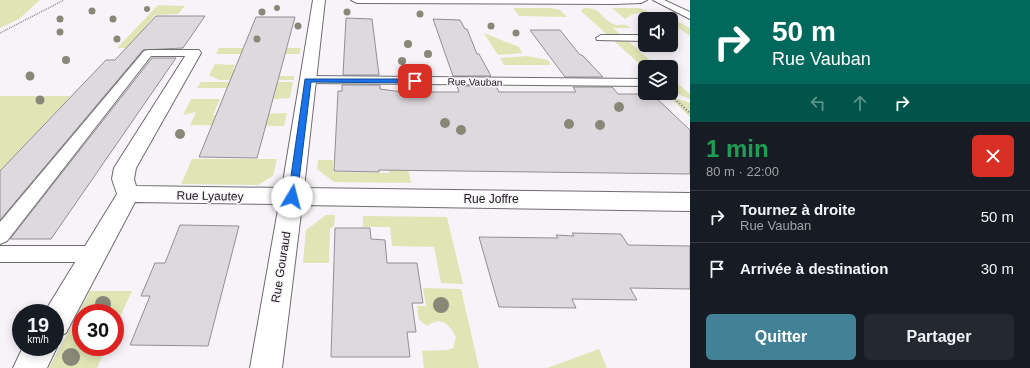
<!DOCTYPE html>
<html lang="fr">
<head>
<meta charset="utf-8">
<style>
  :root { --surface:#171b24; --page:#242831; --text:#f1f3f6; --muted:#9ea1a6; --line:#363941; --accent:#438197 }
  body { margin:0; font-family:Arial,sans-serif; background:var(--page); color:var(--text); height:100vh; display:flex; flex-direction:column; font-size:15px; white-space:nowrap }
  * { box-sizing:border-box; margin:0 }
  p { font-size:13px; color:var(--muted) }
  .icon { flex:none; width:22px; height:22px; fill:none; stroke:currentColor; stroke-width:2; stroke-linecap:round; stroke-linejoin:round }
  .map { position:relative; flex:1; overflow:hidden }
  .details { display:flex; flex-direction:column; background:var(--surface); width:340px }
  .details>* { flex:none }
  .banner { background:#00695c; color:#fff; overflow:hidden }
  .tools { position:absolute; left:638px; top:12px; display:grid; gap:8px }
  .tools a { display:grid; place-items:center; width:40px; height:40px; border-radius:6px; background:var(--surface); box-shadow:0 2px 10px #0003; font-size:20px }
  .speed { position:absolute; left:12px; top:304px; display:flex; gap:8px; font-size:20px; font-weight:700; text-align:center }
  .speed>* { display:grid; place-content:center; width:52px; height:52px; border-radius:50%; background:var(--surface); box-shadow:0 2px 10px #0003; line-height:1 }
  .speed small { font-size:10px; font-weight:400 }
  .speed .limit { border:6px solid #d22; background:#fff; color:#111 }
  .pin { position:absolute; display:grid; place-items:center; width:34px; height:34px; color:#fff; margin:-17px; border-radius:8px; box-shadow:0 2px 6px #0006 }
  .me { position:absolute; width:44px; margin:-22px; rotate:8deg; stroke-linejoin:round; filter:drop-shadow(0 0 3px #0008) }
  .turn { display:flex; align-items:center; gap:14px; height:84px; padding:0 16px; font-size:18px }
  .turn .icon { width:52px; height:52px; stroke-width:2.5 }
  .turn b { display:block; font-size:28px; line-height:34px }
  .lanes { display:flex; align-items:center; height:38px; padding:0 16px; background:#0003; justify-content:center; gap:20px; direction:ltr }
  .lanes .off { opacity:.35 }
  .round { display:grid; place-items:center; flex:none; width:42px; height:42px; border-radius:6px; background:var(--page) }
  .head { display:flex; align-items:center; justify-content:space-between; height:68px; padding:0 16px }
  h1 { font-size:24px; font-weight:600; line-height:30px; color:#1e9e55 }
  .cta { display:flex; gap:8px; margin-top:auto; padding:8px 16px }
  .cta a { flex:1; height:46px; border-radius:6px; background:var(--accent); color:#fff; font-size:16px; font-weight:600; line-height:46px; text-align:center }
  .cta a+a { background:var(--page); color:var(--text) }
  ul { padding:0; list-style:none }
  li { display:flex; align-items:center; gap:12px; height:52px; padding:0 16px; border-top:1px solid var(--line) }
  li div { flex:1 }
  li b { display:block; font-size:15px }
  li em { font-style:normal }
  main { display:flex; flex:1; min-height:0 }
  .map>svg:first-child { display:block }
  .green { fill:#e0e5b6 }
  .building { fill:#ddd9de; stroke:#928f93 }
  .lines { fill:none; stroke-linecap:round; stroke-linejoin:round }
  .service-casing { stroke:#6f6c6f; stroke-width:2 }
  .minor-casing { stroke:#6f6c6f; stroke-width:2 }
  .path-far1 { stroke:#929093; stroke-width:1.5; stroke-dasharray:1 1; stroke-linecap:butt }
  .path { stroke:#929093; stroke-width:2; stroke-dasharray:1.5 1.5; stroke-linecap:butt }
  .service { fill:#fff; fill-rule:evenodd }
  .minor { fill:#fff; fill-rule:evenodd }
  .tree { fill:#888878 }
  .route { fill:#1a73e8; stroke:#114b97 }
  .labels { text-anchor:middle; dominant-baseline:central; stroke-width:3; stroke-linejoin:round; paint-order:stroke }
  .far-street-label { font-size:10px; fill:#1b1a1b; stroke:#f7f3f8 }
  .street-label { font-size:12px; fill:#1b1a1b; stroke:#f7f3f8 }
</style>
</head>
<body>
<main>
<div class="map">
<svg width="690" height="368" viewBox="0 0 690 368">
  <rect width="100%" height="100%" fill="#f7f3f8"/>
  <path class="green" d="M0,0H40L19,19L0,28Z
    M158,5L185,6L178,14L155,15L144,28H150L153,48H117Z
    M513,8H551L560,10L567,17L519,16Z
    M584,8C603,8 600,18 613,24C620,27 623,22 631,28H613L658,67H645V69L581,11Z
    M612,8H640L648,12L633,14L625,19Z
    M662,13L690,28V36L671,23V19H664L654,14Z
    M484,33L519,47L522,53L498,55Z
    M219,48H301L299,54H216Z
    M527,56L548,60L551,65H504L500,58Z
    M215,64L235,65L233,69H241L246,76H294V80H219L209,75Z
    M671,78L690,94V99L671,91Z
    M201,82H293L290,98L274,99L275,88H197Z
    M0,96H71L0,171Z
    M668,96L690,103V117Z
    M191,99H220L213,115L287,113L284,126L190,125L196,112L183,115Z
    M192,159H277L273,176L258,185L181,184Z
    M318,160H333V172L389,173V161L407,162L411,183L334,182L317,169Z
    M326,215H335L334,227L330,228L329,263H303L306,230Z
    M363,216L447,217L463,284L441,283L434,247L392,246L390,227H363Z
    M423,288L461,289L479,368H424L422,351L447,350L453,348L456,337C448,323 442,316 427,326L419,320L417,306H426Z
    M90,291H132L115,328V313H81V347H106L97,368H49Z
    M599,349L607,368H547Z"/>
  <path class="building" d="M156,16H205L183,48L143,50L0,220V171L106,60H115Z
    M256,17H295L257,158L199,157Z
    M346,18L372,19L379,75H343Z
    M433,19L460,20L465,29H467L477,54H479L491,76H453Z
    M530,30H560L580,55H582L603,77H565Z
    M152,58H176L51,239H10Z
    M342,85H380V89L402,92H459L457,86H496L499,92H576L573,87H612L618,94H652L690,130V174L379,170V172L334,171L338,91H342Z
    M180,225L239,226L208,346L130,345L150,296H141L155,263H165Z
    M335,228H370L371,239L385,240L387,263H417L423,303H412L416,332H407L410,357H331Z
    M572,233L621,234L628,245L690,246V289L630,288L637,300L572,299L576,308L499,307L479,237L558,238L556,235L574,236Z"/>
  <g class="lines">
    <defs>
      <path id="service" d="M653,0H664L690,12V19Z
        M601,35H644L645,41L597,40L596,38Z
        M148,50H194L200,53L194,56H151L7,241L0,244V222L144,51Z
        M308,76L643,79L645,80V86L304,83L302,80L304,77Z
        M0,246H94L101,248L104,254L101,260L94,262H0Z"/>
      <path id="minor" d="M313,0H325L304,188L690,193V211L302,205L282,368H250L279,204L135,202L66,333L55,338V313H44L117,194L112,179L114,168L189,50H199L201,53L136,168L134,179L136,186L282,188Z
        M351,0H647L641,3L614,4L357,3Z
        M55,343L57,347L47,368H13L23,347H55Z"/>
    </defs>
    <use href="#service" class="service-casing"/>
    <use href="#minor" class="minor-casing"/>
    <path class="path-far1" d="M0,33L64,0"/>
    <path class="path" d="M668,93L690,113"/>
    <use href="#service" class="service"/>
    <use href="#minor" class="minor"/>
  </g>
  <g class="tree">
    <circle cx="277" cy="8" r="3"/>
    <circle cx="147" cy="9" r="3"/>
    <circle cx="92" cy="11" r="3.5"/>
    <circle cx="262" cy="12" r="3.5"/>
    <circle cx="347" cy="12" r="3.5"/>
    <circle cx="420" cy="14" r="3.5"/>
    <circle cx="60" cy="19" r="3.5"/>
    <circle cx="113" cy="19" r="3.5"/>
    <circle cx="298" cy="26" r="3.5"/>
    <circle cx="491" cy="26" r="3.5"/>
    <circle cx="60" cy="32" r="3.5"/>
    <circle cx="516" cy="33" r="3.5"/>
    <circle cx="117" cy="39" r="3.5"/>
    <circle cx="257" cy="39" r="3.5"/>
    <circle cx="408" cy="44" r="4"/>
    <circle cx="428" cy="54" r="4"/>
    <circle cx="66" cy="60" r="4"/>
    <circle cx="402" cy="61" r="4"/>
    <circle cx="30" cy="76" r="4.5"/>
    <circle cx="40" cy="100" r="4.5"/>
    <circle cx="619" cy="107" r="5"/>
    <circle cx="445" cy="123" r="5"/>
    <circle cx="569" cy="124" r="5"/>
    <circle cx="600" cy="125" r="5"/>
    <circle cx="461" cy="130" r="5"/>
    <circle cx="180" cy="134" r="5"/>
    <circle cx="103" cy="304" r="8"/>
    <circle cx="441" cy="305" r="8"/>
    <circle cx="71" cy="357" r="9"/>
  </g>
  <path class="route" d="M305,79H415L418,81L415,83L311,82L297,197L292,201L288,197Z"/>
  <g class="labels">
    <g class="far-street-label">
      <text transform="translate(475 82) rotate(1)">Rue Vauban</text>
    </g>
    <g class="street-label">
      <text transform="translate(210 196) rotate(1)">Rue Lyautey</text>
      <text x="491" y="199">Rue Joffre</text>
      <text transform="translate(281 267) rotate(-81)">Rue Gouraud</text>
    </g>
  </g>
</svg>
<div class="tools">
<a><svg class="icon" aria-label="sound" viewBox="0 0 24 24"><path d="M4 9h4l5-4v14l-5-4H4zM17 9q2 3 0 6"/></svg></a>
<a><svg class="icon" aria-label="layers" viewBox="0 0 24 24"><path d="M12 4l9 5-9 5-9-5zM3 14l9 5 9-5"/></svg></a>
</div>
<div class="speed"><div>19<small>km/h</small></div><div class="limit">30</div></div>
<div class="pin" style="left:415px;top:81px;background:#d93025"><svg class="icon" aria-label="arrive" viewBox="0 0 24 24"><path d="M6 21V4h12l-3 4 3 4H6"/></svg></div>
<svg class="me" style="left:292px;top:197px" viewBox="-20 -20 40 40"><circle r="19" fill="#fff"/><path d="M0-13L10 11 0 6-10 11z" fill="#1a73e8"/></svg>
</div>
<section class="details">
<div class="banner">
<div class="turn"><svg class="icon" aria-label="right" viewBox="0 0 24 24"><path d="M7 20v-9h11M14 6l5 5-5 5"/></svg><div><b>50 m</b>Rue Vauban</div></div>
<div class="lanes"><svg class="icon off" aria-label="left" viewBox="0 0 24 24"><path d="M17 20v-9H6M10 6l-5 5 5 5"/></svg><svg class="icon off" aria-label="ahead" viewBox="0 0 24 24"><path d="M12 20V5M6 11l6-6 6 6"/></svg><svg class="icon" aria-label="right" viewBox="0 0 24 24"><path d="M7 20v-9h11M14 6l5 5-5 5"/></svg></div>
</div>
<div class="head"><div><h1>1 min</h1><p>80 m · 22:00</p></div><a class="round" style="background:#d93025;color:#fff"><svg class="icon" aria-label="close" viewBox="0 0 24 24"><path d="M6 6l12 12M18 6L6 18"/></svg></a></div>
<ul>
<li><svg class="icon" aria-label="right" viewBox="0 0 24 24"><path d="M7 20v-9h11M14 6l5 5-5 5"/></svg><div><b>Tournez à droite</b><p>Rue Vauban</p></div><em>50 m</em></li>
<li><svg class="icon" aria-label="arrive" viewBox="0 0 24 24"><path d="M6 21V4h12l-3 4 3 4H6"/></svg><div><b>Arrivée à destination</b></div><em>30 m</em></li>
</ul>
<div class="cta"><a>Quitter</a><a>Partager</a></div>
</section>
</main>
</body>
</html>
